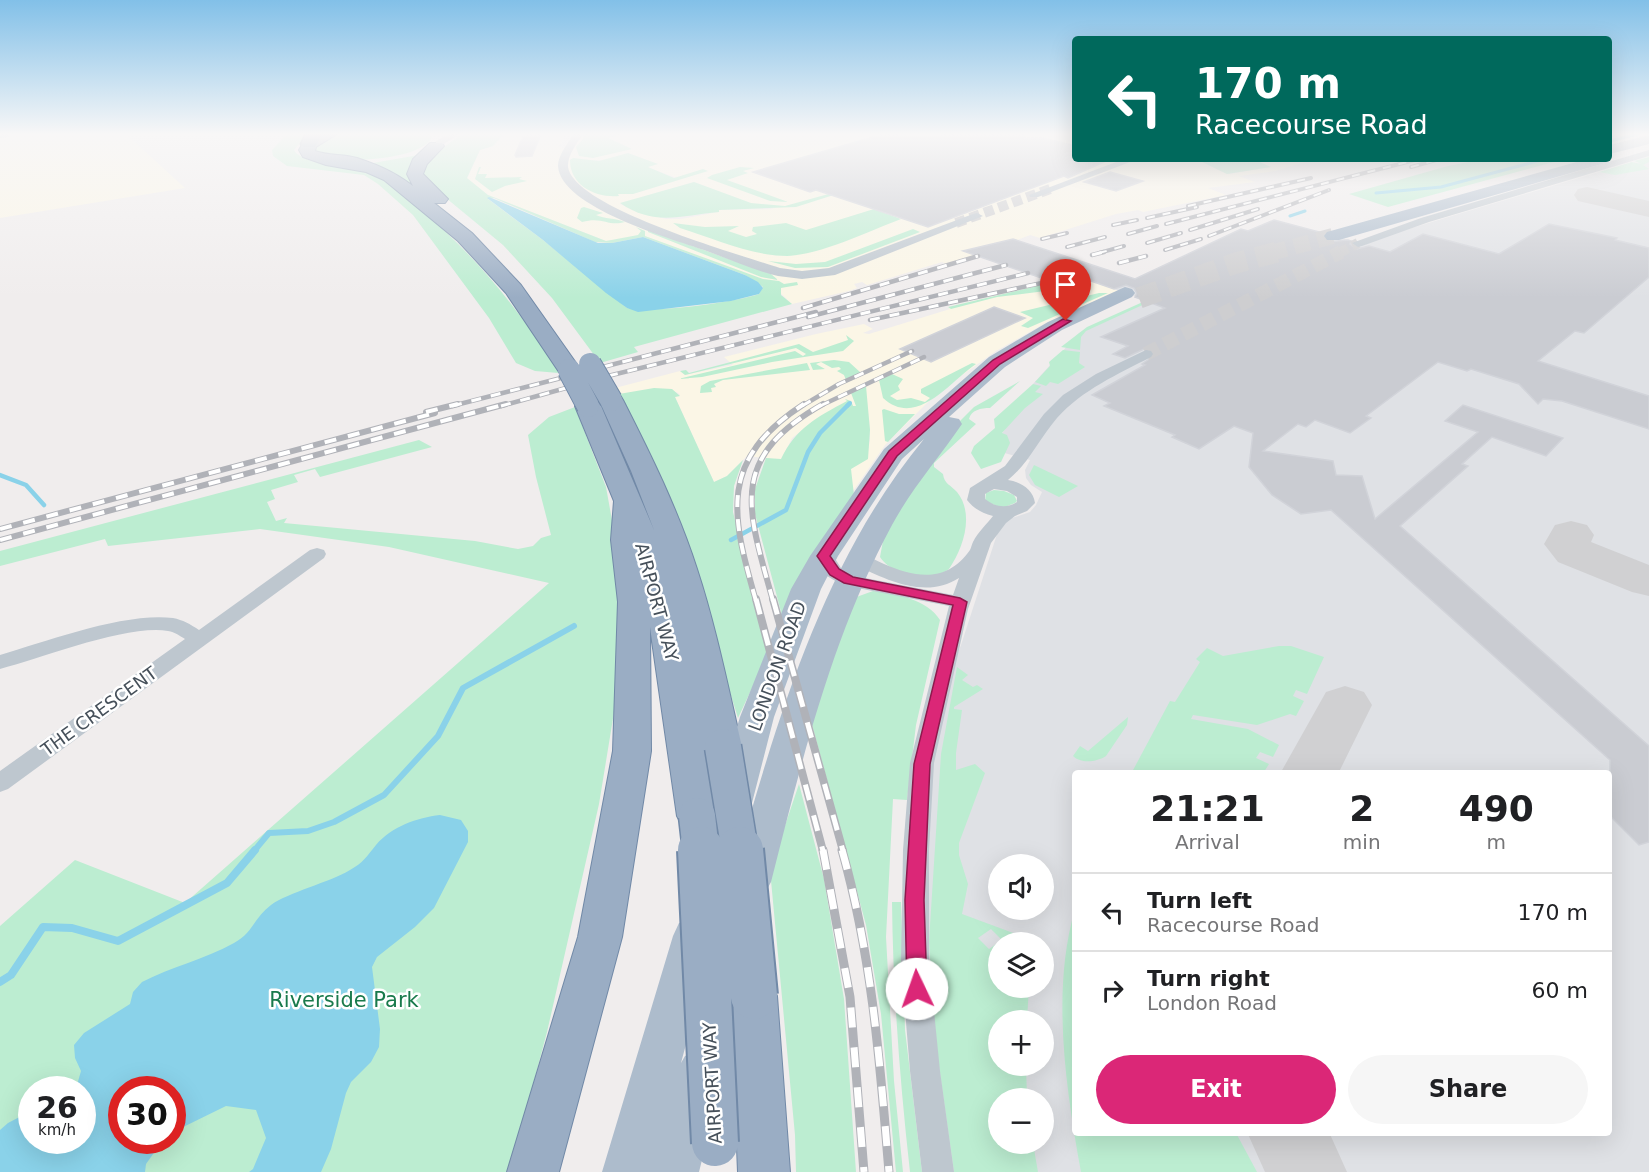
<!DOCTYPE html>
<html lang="en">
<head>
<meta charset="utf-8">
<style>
  :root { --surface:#fff; --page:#f6f6f6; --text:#202124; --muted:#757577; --line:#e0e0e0; --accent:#db2777 }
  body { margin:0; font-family:"DejaVu Sans",sans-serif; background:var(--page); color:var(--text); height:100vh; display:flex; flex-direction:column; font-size:22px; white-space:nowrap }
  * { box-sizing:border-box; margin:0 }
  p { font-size:20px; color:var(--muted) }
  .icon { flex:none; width:33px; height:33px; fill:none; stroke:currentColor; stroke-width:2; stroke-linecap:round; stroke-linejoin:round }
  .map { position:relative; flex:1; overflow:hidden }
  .sheet { position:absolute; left:1072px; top:770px; width:540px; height:366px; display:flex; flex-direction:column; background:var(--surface); border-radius:6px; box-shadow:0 6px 24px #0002 }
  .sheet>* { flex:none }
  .guide { position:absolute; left:1072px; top:36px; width:540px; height:126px; border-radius:6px; box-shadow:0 6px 24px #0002; background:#00695c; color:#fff; overflow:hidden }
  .buttons { position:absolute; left:988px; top:854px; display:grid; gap:12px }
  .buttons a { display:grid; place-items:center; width:66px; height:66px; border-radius:50%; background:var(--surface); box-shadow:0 6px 24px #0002; font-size:30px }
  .speed { position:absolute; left:18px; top:1076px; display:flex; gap:12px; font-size:30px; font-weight:700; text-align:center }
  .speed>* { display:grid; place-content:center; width:78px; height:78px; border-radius:50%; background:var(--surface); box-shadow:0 6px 24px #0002; line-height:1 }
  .speed small { font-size:15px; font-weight:400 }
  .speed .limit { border:9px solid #d22; background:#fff; color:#111 }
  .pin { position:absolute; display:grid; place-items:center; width:51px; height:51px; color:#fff; margin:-62px -26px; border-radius:50% 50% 50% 0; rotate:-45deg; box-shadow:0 0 6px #0007 }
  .pin .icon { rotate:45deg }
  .me { position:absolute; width:66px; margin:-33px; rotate:357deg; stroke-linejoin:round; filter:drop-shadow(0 0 4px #0008) }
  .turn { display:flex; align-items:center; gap:21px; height:126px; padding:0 24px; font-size:27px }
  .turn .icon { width:78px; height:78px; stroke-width:2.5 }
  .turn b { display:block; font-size:42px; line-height:51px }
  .eta { display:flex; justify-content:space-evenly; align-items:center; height:102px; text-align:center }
  .eta b { font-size:36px; font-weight:700; line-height:42px }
  .cta { display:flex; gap:12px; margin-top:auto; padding:12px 24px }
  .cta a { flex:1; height:69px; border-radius:36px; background:var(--accent); color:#fff; font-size:24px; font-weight:700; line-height:69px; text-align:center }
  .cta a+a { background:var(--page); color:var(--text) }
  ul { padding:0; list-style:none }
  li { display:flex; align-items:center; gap:18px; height:78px; padding:0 24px; border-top:2px solid var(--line) }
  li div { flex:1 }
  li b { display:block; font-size:22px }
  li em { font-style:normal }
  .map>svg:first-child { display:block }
  .commercial { fill:#fbf6e6; fill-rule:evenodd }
  .airport { fill:#dfe1e5; fill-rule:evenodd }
  .green { fill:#bcedd1; fill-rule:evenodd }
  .water { fill:#8ad2e9 }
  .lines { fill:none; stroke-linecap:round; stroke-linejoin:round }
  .stream-far4 { stroke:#8ad2e9; stroke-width:3 }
  .stream-far3 { stroke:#8ad2e9; stroke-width:4 }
  .stream-far2 { stroke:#8ad2e9; stroke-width:4.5 }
  .stream-far1 { stroke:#8ad2e9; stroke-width:6 }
  .stream { stroke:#8ad2e9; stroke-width:8 }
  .taxiway { fill:#d0d0d2; fill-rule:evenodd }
  .building { fill:#caccd2; stroke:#d1d3d9; stroke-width:1.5 }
  .minor-tunnel-far1 { stroke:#ceced0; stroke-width:10; stroke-dasharray:10 5; stroke-linecap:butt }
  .minor-tunnel { stroke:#ceced0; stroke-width:14; stroke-dasharray:14 7; stroke-linecap:butt }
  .primary-tunnel-far1 { stroke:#ceced0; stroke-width:16; stroke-dasharray:16 8; stroke-linecap:butt }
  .primary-tunnel { stroke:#ceced0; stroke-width:21; stroke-dasharray:21 10; stroke-linecap:butt }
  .trunk-casing { stroke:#7189a7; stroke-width:2 }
  .motorway-casing { stroke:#7189a7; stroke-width:3 }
  .minor { fill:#bec7cf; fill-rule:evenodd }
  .secondary { fill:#bec8d4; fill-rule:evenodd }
  .primary { fill:#adbccc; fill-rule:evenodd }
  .trunk { fill:#9aadc4; fill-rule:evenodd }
  .motorway { fill:#869ebb; fill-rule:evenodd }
  .rail-far4-casing { stroke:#b0b2b8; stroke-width:4 }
  .rail-far3-casing { stroke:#b0b2b8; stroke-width:4.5 }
  .rail-far2-casing { stroke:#b0b2b8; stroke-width:6 }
  .rail-far1-casing { stroke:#b0b2b8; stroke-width:8 }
  .rail-casing { stroke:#b0b2b8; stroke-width:9 }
  .rail-far4 { stroke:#fff; stroke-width:2; stroke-dasharray:8; stroke-linecap:butt }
  .rail-far3 { stroke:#fff; stroke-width:3; stroke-dasharray:10; stroke-linecap:butt }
  .rail-far2 { stroke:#fff; stroke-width:4; stroke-dasharray:12; stroke-linecap:butt }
  .rail-far1 { stroke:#fff; stroke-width:5; stroke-dasharray:16; stroke-linecap:butt }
  .rail { stroke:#fff; stroke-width:7; stroke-dasharray:20; stroke-linecap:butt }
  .trunk-bridge-far2-casing { stroke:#7189a7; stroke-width:24; stroke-linecap:butt }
  .trunk-bridge-far1-casing { stroke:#7189a7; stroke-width:39; stroke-linecap:butt }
  .trunk-bridge-casing { stroke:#7189a7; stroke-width:50; stroke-linecap:butt }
  .trunk-bridge-far2 { stroke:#9aadc4; stroke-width:22 }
  .trunk-bridge-far1 { stroke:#9aadc4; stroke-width:36 }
  .trunk-bridge { stroke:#9aadc4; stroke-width:46 }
  .route { fill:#db2777; stroke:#8e194d; stroke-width:1.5 }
  .labels { text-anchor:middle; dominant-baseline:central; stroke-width:5; stroke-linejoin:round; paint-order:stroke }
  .street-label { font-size:18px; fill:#46505a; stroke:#fff }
  .near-park-label { font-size:21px; fill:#197a4c; stroke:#fff }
</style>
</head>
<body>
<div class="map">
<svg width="1649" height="1172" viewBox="0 0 1649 1172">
  <rect width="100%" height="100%" fill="#f0eded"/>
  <path class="commercial" d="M11,134H126L185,188L0,218V136Z
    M504,134H562L564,136L562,143L558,146L562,147V150L572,137V134H592V157L631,149L607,138L624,134H1075L1076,159H1196L1222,172L1230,174L1269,167L1253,159H1315L1275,171L1239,176L1255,182L1208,188L1226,195L1143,212L1138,210L1116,214L1040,238L1030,235L984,253L946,264L942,262L867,285L862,282L854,284L857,288L849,291L792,304L769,282L644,236L606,241L488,195L467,179L480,150L493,146ZM628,153L657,164L647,167L680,179L663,184L654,182L582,161L605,160ZM694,182L752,204L775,209L718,210V212L681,219H666L644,214L620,204Z
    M1112,271L1135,279L1114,289L1120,292L1059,320L1047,322L996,351L937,393L885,445L851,494L848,474L850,467L867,457L870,439L869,418L820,416L792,438L781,460L747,456L727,476L714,482L675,397L680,395L678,393L673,391L620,396L615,388L680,371L685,375L733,365L724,357L816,334L864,324L873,329L863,333L869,334L950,309L948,307L1054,282L1073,289Z"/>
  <path class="airport" d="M1649,161V1172H938L920,1030L932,721L961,645L1000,525L1006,520L1030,512L1036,505L1042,492L1031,485L1026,478L1025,470L1030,460L990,449L1034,392L1033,384L1079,333L1148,301L1114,289L1241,229L1248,231L1274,220L1364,244L1375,239L1599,172L1605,173ZM1076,772H1610V1132H1076ZM999,864H1044V909H999ZM999,942H1044V987H999ZM999,1020H1044V1065H999ZM999,1098H1044V1143H999Z"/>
  <path class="green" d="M287,134H307L294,150C304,168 366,166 387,180C401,188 413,202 425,213C479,260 521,312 559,373L535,371L516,363L489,318L413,215L378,184L364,175L287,166L273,156L272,150Z
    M335,134H430L432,137C424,157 362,162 343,159C334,158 325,154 316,151L314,148L326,137Z
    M462,134H504L493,146L480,150L467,178L488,195L606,241L638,235L641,231L636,227L645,231V236L763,279L779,281L784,284L797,282L798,285L781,288V295L792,304L634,347L638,352L600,363L552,298L503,245L423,179L422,169L426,160ZM494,198L595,242L612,243L643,237L745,275L763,287L759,294C731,303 655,313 627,308L543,240L488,199Z
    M583,134H624L608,138L632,149L593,158L579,156L576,147L583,139Z
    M628,153L658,164L648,167L674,178L703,169L708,171L633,194H618L619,196C596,198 570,186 570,160L573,158L599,161Z
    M419,155L417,187L474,236L390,171L373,163Z
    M1649,157V162L1643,165L1649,169L1615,175L1599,172L1632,162L1642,164L1634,161Z
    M1196,159H1253L1271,167L1227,174Z
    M1483,159H1565L1388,207L1349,194L1448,166Z
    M479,167H481L478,174H487L485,178L522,177L519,179L527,181L505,186L492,192L475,179Z
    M740,167L754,168L743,171L748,173L727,180L788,202L770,201L707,178L712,175Z
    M890,177L796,207L719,210V212C682,215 655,227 620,203L694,182L751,203L785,206Z
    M584,207L603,213L596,215C605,219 615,218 625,222C608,227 603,216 582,222L577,218L581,208Z
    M874,209L901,219C869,231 820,255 787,256C751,256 713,238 680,228L673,223L705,227L739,226L728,231L746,237L757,234L752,231L753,227L786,223L806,230Z
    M913,229L920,232L828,267L795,268L768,261L796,264L825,262Z
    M648,230L771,274L778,280L761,277L648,232Z
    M1054,282L1069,288L997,297L951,309L948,307Z
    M1099,293H1108L1028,328L1021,326L1033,318L1020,312Z
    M1145,301L1149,302L1086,331L1081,337L1080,350L1061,347L1087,327Z
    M846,335L854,341L843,351L772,362L702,377L678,379L795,351L803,356L806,354L796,348L685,375L680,371L686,370L689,373L799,344L813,352L848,340Z
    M1063,350L1080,352L1079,363L1085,367L1058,384L1050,382L1046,386L1035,382L1050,366L1049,362Z
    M834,360L849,362L861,373L846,380L844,375L837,371L841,369L839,367L832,368L821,362L816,364L825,369L813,370L810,363Z
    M807,363L810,370L723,380L714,384L716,387L711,388L712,392L700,393L701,386L710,381Z
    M972,363L976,364C950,381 917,429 883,398L879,380L892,374L903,379L898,386L900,390L890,396L897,400L911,398L925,402L930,398L921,393V389Z
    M1020,381L990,408C981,408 971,410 969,419L976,424L934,463V467L943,474C944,484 951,485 957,492C975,514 963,549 949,569C931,583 892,576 880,557L885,530L956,425L974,407Z
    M1033,384L1041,386L1035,392L1043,394L1025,408L1002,433L1007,435L1010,443L1001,462L981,469L971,453L974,446L995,428L994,419Z
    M866,386L870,430L868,459L851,469L854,495L784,623L755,514V489L766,458L781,459C796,428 817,417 847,401L845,399L851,401L853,406H856L851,393Z
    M654,388L672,389L680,396L675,397L714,482L727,476L743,460L734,486L733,512L768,654L738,718L672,506L619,394Z
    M575,407L606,487L619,559V682L599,804L547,1032L510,1172H0V926L75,860L185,903L549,583L389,547L260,529L108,546L105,539L0,566V551L419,440L432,447L320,477L315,469L294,475L298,482L271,490L275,499L267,502L276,521L287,518L284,523L475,541L518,549L533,546L541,538L551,535L536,477L528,435L549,417ZM32,1089H82V1140H32ZM122,1089H172V1140H122Z
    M884,409L899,414H915L888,442L885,441L882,410Z
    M1034,465L1078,486L1059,497L1035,485L1029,475Z
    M994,490L1004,491L1014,495L1017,501L1015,503L1002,508L985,501L986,493Z
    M873,591C895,593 928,600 940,620L916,725L907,800L893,799L886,937L894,1081L903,1172H896L881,1014L866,925L810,717L851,599Z
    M1279,646H1291L1324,657L1307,694L1296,690L1293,696L1304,701L1296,716L1290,714L1257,725L1193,715L1191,719L1248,729L1279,745L1273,757L1260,752L1256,758L1269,764L1264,772H1132L1170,701L1175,702L1200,662L1196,659L1207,648L1223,656Z
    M957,667L968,675L962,680L973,687L977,685L983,689L954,707V709L962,710L956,753V770L975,764L985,773L959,843V855L968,884L962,914L1027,938L1028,942H999L1002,940L991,929L978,938L989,949L999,942V987H1029L1027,1020H999V1065H1026L1027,1098H999V1143H1033L1038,1172H954L935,1037L929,941L941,754Z
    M1128,717L1127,725L1106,756C1097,762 1081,764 1073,756L1080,746L1088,751Z
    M799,784L824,879L844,999L856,1172H796L795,1135L770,870Z
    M892,902H901L905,1030L922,1172H910C900,1082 893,993 892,902Z
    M1075,909L1076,1132L1236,1133L1257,1172H1081C1066,1089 1051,992 1075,909Z"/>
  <path class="water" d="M489,197L598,243H612L643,237L745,275L758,282L763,288L759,294L731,301L638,312L627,308L606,293L543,240L487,198Z
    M440,815L461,820L468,831V842L434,908L415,927L377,957L372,967L380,1029L379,1047L371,1062L351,1082L346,1093L331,1149L321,1172H249L253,1169L266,1138L256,1110L226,1106L173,1132L172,1089H122V1140H163L146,1164L145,1172H0V1130L8,1123L31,1111L32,1140H82V1089H71L77,1085L81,1071L75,1058L74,1045L84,1033L130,1004L133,992L142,982C171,967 205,959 234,943C253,933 253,919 271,905C289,892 328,883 350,870C363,863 367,856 376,845C392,826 417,818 440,815Z"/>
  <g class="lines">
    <path class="stream-far4" d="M1610,141L1637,134
      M1376,193L1441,187L1545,159
      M1290,216L1305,211"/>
    <path class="stream-far3" d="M847,406L850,403"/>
    <path class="stream-far2" d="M0,475L26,485L44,505
      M731,540L786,510L808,452L820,433L849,404"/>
    <path class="stream-far1" d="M254,851L269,833L308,831L334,822L384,795L438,736L463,688L574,626"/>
    <path class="stream" d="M0,982L11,975L43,927L72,928L118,941L227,883L255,850"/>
    <path class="taxiway" d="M1587,187L1649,201V217L1578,201L1574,195L1578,189Z
      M1571,521L1587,525L1594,535L1591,542L1649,565V596L1632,592L1558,562L1544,544L1555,525Z
      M1345,686L1364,692L1372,705L1339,772H1281L1326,692Z
      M1247,1132H1329L1347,1172H1265Z"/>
  </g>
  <path class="building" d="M524,134H541L532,156L516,157L515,155Z
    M883,134L935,136L941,134H1024V138H1043L1076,146V159L1106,161L1068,178L1064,176L928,227L816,190L810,192L753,172Z
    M1110,172L1143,181L1116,191L1084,182Z
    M1274,220L1323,233L1322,237L1327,242L1348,240L1351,241L1350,244L1357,249L1369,246L1390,252L1423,234L1499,254L1549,224L1617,238L1615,240L1649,248V277L1584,333L1575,331L1538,361L1649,396V429L1562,401L1543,399L1538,404L1519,384L1471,369L1467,371L1438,362L1366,416L1371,418L1350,433L1315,420L1306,427L1298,424L1263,451L1333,461L1336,475L1362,476L1375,519L1478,432L1445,421L1463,405L1563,438L1546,456L1492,437L1462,464L1468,466L1400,526L1649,746V842L1639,845L1610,816V760L1331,510L1301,514L1272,495L1249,467L1253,433L1234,426L1199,449L1172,437L1175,435L1104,406L1110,403L1092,395L1145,365L1142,364L1155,355L1153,350L1146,348L1125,358L1113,354L1128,346L1101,337L1165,308L1135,297L1137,293L1134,288L1126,285L1114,289L1091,281L1073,289L963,251L1013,239L1135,279L1241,229L1248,231Z
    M994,307L1025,318L931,362L900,349Z"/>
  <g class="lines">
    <path class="minor-tunnel-far1" d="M956,223L1053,188
      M1339,253L1358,243"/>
    <path class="minor-tunnel" d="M1146,354L1341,252"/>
    <path class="primary-tunnel-far1" d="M1271,253L1333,236"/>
    <path class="primary-tunnel" d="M1139,298L1236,263L1277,252"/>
    <defs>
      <path id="trunk" d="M318,134H337L316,147L315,151C329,156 343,154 357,158C384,167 398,174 421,192L413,186L407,174L413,159L430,143H442L444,146L427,164L423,174L448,199L445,203H434L472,233L521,285L581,370L577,375L569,377L561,375L506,293L458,241L384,180L366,172L326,165L303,157L299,150L304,141Z
        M611,393L620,395L623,400C651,455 678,510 697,569C716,627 728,687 742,747L736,756L723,760L710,756L706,750L717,816L711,827L697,831L683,827L677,816L650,627L651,751L622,937L559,1172H507L578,937L613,751L618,602L611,540L614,501L575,406L579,401L588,398L597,401L601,406L654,530L631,471L599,400L602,395Z
        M754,976L770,982L777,996L790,1172H738L731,996L738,982Z"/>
      <path id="motorway" d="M306,134H322L315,147H303L301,144Z"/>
    </defs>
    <use href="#trunk" class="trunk-casing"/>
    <use href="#motorway" class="motorway-casing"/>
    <path class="minor" d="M449,134H460L442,145H436V141Z
      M574,134H583C577,143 567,156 568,167C574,208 741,255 780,268L802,271L829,268L973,214L977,213L983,216L835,275L802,279L778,276C753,270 729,259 704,250C672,239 560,207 558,166C558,155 568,143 574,134Z
      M1649,150V156L1429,222L1362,246L1358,247L1352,243L1421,218Z
      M1124,159H1138L1038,197H1030L1029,195Z
      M1146,350L1151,351L1153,354L1151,357C1118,374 1082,390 1057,418C1039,439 1029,463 1008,480C1021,482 1033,489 1035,503L1027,511L1015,516L1006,523L991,543L968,609L934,763L929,850V961L940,1071L954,1172H922L910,1071L901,961L903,850L910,763L949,606L842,585L827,576L815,556L817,552H831L841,568L855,576L953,595L959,578C925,600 885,579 853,564L851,560L853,556C865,553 873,559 884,564C916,578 947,583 970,550C971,548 972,544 973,542C978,532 987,524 993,516C982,513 974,509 967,500L970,488L1005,466L1044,414L1063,395L1096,374ZM994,489L1007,491L1017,497V502C1006,509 995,507 985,499V494Z
      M317,548L324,550L326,554L324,558L8,789L0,792V771L185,639C180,636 175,632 168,631C128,624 42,658 0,669V655C47,641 125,612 173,618C183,620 190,624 199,630L310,550Z"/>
    <path class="secondary" d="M0,134H10L8,137L0,138Z"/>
    <path class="primary" d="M1649,135V144L1610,154V145Z
      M1610,156L1612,159L1609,162L1339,240H1327L1324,236L1327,232L1587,159H1610Z
      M1125,287L1132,289L1135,293L1132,297L1062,330L1005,367L949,417L959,419L962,424C939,458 912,488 892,525C832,636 802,760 771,882L765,893L751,898L737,893L731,882C775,727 820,565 924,439L902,459L838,556L821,589L774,717L752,803L746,813L733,817L720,813L714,803L740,717L791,589L810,556L884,449L989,357L1048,322Z
      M694,918L709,923L715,936L681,1063L685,1056L701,1049L717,1056L724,1071L699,1172H602L673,936L679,923Z"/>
    <use href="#trunk" class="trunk"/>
    <use href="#motorway" class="motorway"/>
    <defs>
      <path id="rail-far4" d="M1411,167L1440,159
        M1188,206L1311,178
        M1147,218L1197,207
        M1166,224L1419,159
        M1113,225L1137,220
        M1190,230L1258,209
        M1128,234L1157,226
        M1209,236L1329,190
        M1042,239L1067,233
        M1147,243L1181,233
        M1067,247L1105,237
        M1165,250L1201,239
        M1099,253L1124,246"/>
      <path id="rail-far3" d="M1092,255L1104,252
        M1119,263L1146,256
        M803,308L978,256
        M808,317L1006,265
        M870,320L1051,281
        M603,367L816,312
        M608,376L1028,273
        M452,406L561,378
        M501,406L566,388
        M802,406L839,384L912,351
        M820,406L924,357"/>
      <path id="rail-far2" d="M426,412L458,404
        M0,529L435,413
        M0,540L506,404
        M756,601C731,514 718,460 804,404
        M773,601C748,510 726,459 823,404"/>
      <path id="rail-far1" d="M756,599L823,851
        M773,599L843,851"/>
      <path id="rail" d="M823,850L850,997L864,1172
        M842,850C872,956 880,1063 889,1172"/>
    </defs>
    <use href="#rail-far4" class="rail-far4-casing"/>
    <use href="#rail-far3" class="rail-far3-casing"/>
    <use href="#rail-far2" class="rail-far2-casing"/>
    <use href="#rail-far1" class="rail-far1-casing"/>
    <use href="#rail" class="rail-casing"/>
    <use href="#rail-far4" class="rail-far4"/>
    <use href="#rail-far3" class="rail-far3"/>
    <use href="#rail-far2" class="rail-far2"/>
    <use href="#rail-far1" class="rail-far1"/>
    <use href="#rail" class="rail"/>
    <defs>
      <path id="trunk-bridge-far2" d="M590,364L611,400
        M569,370L588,406"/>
      <path id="trunk-bridge-far1" d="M723,747L740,851
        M697,816L701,851"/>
      <path id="trunk-bridge" d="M701,850L715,1143
        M740,850L754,996"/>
    </defs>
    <use href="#trunk-bridge-far2" class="trunk-bridge-far2-casing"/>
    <use href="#trunk-bridge-far1" class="trunk-bridge-far1-casing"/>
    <use href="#trunk-bridge" class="trunk-bridge-casing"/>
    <use href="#trunk-bridge-far2" class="trunk-bridge-far2"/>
    <use href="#trunk-bridge-far1" class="trunk-bridge-far1"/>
    <use href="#trunk-bridge" class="trunk-bridge"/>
  </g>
  <linearGradient id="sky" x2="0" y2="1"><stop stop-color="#82c0e8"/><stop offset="0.45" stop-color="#f8f7f7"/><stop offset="1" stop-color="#f8f7f7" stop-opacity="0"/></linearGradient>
  <rect width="1649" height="298" fill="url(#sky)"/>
  <path class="route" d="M1063,319L1071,321L1000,364L897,456L830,556L839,569L853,577L960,598L967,602L930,764L924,900L927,989L924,995L917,998L910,995L907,989L905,900L914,764L953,605L844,583L830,575L817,556L889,451L993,360Z"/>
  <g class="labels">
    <g class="street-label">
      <text transform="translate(657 602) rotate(75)">AIRPORT WAY</text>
      <text transform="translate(777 666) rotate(-70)">LONDON ROAD</text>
      <text transform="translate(99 711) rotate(-36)">THE CRESCENT</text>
      <text transform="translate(712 1083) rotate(-93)">AIRPORT WAY</text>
    </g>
    <g class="near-park-label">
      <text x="344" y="1000">Riverside Park</text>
    </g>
  </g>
</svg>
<div class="buttons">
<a><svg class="icon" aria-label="sound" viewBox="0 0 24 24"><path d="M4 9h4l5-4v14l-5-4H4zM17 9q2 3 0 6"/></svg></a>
<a><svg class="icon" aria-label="layers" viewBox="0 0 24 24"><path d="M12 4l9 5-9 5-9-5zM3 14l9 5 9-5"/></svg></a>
<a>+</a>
<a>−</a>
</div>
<div class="speed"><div>26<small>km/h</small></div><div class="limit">30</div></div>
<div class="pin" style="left:1066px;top:321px;background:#d93025"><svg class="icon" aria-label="arrive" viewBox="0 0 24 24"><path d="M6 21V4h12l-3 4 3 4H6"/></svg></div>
<svg class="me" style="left:917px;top:989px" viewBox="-20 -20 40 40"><circle r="19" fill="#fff"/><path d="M0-13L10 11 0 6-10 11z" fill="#db2777"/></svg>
<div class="guide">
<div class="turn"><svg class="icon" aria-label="left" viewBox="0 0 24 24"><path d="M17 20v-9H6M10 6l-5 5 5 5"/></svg><div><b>170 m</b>Racecourse Road</div></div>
</div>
<section class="sheet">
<div class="eta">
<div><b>21:21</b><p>Arrival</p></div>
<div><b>2</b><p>min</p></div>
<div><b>490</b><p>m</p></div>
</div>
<ul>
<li><svg class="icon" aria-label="left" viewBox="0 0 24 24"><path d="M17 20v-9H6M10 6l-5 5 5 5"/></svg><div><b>Turn left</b><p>Racecourse Road</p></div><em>170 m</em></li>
<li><svg class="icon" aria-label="right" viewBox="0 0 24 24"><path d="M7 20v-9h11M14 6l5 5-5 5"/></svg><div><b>Turn right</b><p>London Road</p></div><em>60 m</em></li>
</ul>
<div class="cta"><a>Exit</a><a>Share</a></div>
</section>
</div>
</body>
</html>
